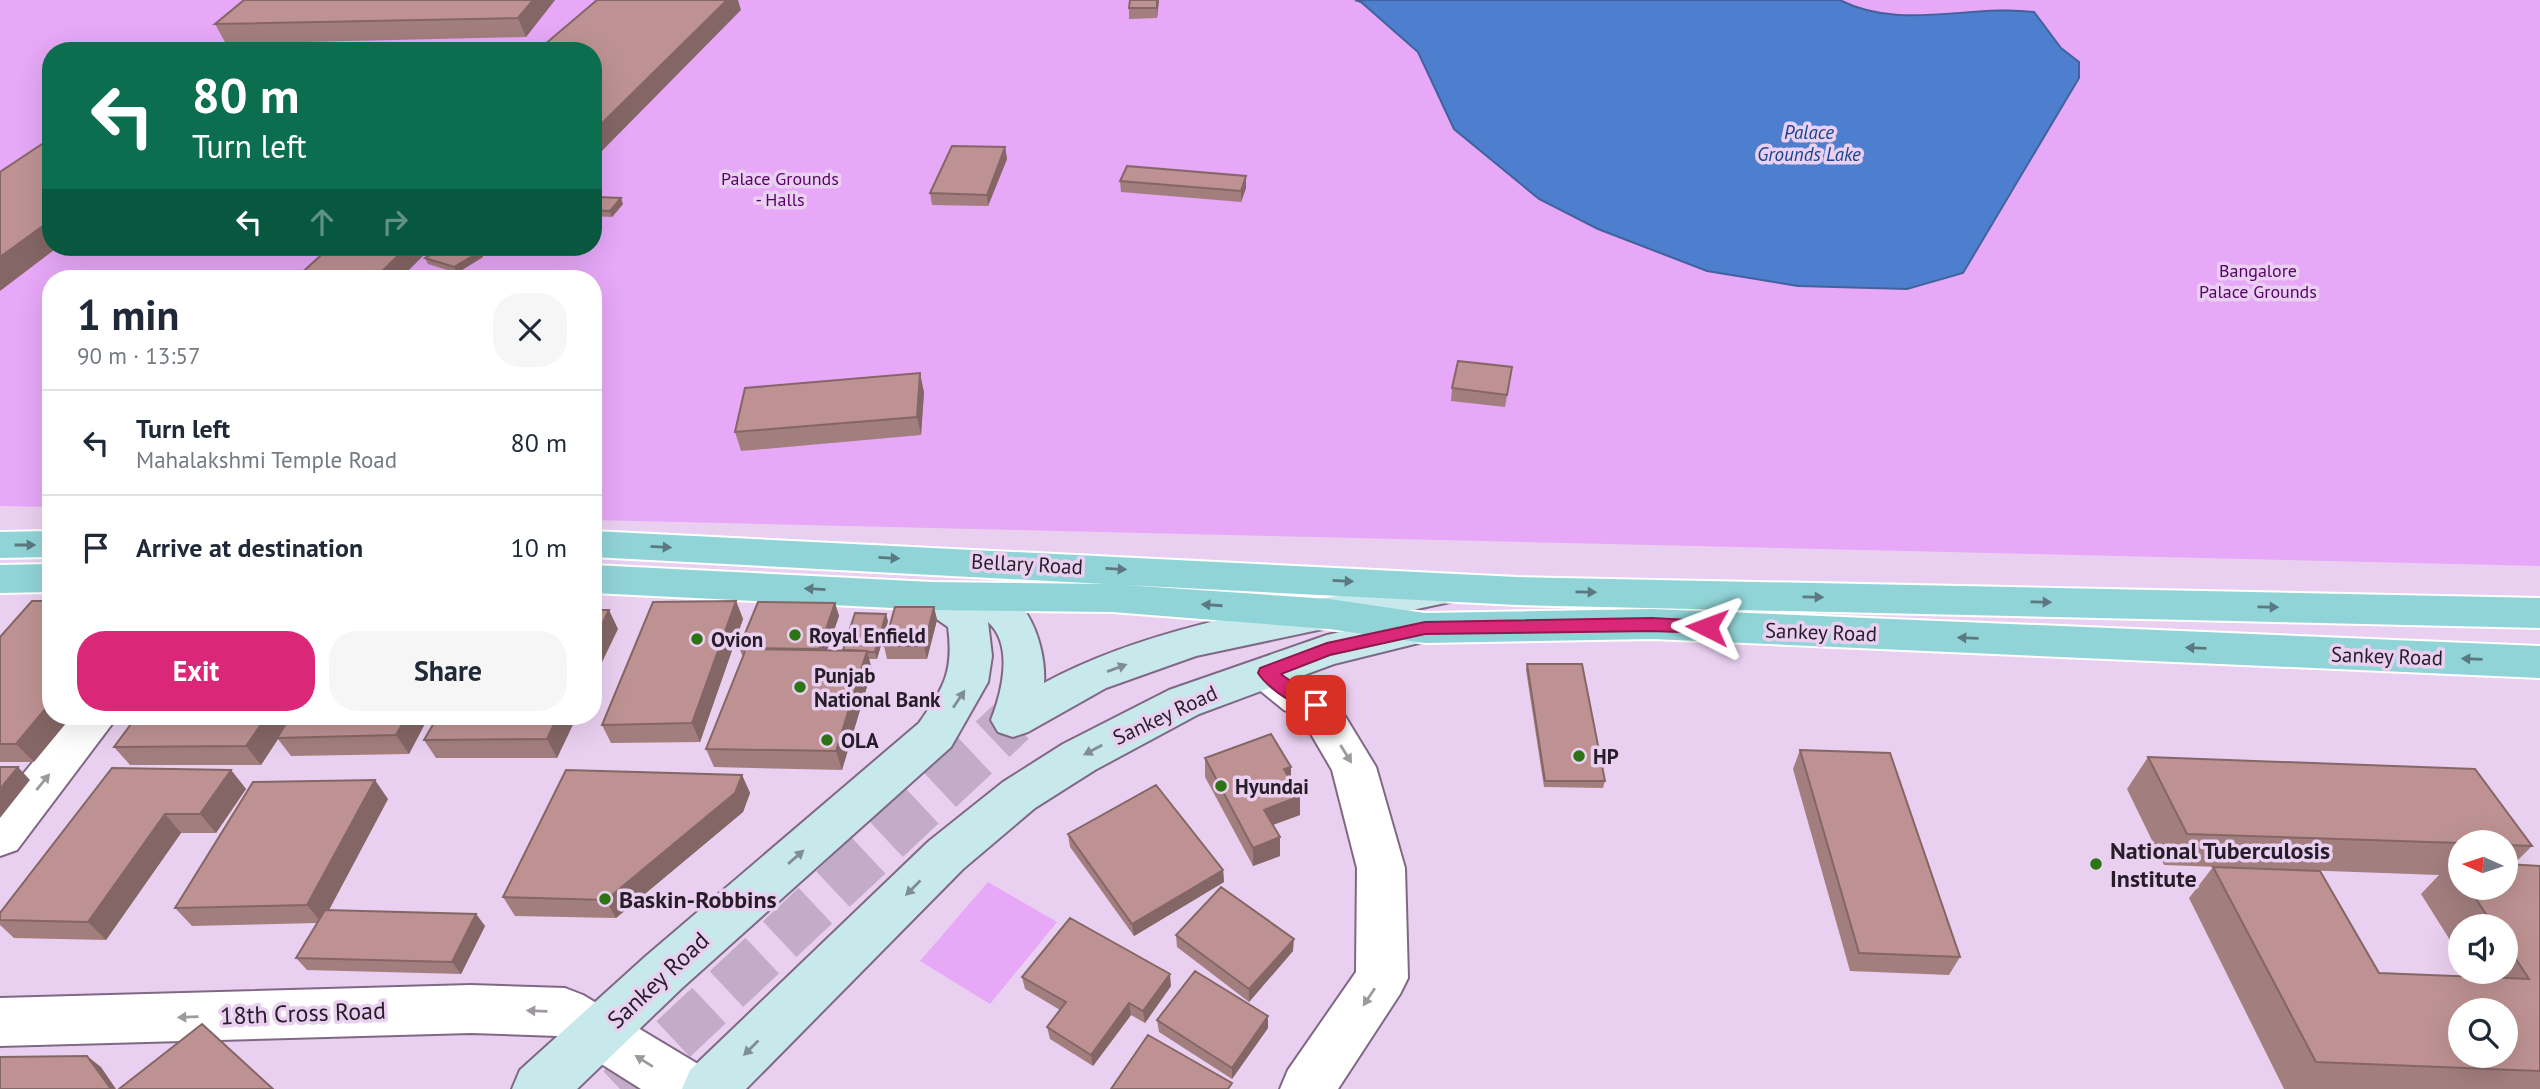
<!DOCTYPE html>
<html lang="en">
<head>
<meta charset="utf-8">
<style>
  :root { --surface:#fff; --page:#f6f6f7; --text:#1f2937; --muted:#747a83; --line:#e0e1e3; --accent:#db2777 }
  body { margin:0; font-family:"PT Sans",sans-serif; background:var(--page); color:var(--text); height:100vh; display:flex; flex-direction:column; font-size:26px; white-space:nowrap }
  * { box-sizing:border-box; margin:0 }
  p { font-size:23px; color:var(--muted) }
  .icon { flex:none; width:38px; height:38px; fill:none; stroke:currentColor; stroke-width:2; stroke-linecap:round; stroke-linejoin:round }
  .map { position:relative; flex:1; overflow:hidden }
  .panel { position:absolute; left:42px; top:270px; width:560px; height:455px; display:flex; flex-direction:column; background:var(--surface); border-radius:28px; box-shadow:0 7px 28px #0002 }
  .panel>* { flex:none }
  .banner { position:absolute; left:42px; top:42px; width:560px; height:214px; border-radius:28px; box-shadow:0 7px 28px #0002; background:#0b6e4f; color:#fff; overflow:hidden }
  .needle { width:46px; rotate:273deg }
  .controls { position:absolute; left:2448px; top:830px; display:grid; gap:14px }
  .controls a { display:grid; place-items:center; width:70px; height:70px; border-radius:50%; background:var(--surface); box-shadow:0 7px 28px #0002; font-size:35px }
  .pin { position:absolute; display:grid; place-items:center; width:60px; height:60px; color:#fff; margin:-30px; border-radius:14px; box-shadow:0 4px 10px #0006 }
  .me { position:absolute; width:77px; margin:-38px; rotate:273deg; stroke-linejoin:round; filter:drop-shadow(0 0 5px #0008) }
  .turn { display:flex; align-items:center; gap:24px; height:147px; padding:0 35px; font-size:32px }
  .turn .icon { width:91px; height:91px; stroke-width:2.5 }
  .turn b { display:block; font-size:49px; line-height:60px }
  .lanes { display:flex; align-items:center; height:66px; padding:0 35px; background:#0003; justify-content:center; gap:35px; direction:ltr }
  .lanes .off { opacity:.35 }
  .round { display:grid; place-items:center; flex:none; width:74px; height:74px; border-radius:28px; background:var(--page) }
  .head { display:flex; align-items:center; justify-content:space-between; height:119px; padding:0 35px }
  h1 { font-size:42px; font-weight:600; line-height:52px }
  .cta { display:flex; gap:14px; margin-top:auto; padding:14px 35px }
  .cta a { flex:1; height:80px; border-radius:28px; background:var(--accent); color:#fff; font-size:28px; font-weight:600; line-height:80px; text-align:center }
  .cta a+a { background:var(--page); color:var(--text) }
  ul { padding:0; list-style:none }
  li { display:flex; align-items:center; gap:21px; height:105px; padding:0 35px; border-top:2px solid var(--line) }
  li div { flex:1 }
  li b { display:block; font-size:26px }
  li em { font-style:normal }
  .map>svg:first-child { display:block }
  .green { fill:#e7a8f7; fill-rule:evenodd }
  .water { fill:#4e7fcf; stroke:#42629d; stroke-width:2 }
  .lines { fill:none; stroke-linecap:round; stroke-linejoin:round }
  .secondary-tunnel-far1 { stroke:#c3acc8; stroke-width:39; stroke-dasharray:39 19; stroke-linecap:butt }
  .secondary-tunnel { stroke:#c3acc8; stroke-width:49; stroke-dasharray:49 24; stroke-linecap:butt }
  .minor-casing { stroke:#806885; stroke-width:4 }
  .tertiary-casing { stroke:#806885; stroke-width:4 }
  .secondary-casing { stroke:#806885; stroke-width:4 }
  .primary-casing { stroke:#fff; stroke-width:4 }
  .minor { fill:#fff; fill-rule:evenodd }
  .tertiary { fill:#fff; fill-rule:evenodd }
  .secondary { fill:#c8e9eb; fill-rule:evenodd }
  .primary { fill:#91d4d7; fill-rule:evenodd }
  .wall { fill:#a37e7e; fill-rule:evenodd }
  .shaded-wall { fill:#856666 }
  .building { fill:#be9292; stroke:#856666; stroke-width:2; fill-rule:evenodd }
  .oneway { fill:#5c7880 }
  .oneway2 { fill:#808d94 }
  .oneway3 { fill:#9e999f }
  .route { fill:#db2777; stroke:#8e194d; stroke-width:2 }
  .poi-dot { fill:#2d7416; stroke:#ead0f0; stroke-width:2.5 }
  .labels { text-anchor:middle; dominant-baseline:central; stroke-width:7; stroke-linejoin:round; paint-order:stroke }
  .far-park-label { font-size:18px; fill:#580069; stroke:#ead0f0 }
  .far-water-label { font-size:19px; font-style:italic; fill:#15438b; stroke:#ead0f0 }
  .street-label { font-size:21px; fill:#271d29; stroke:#ead0f0 }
  .poi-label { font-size:21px; font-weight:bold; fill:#271d29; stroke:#ead0f0; text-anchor:start }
  .near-poi-label { font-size:24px; font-weight:bold; fill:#271d29; stroke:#ead0f0; text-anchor:start }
  .near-street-label { font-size:24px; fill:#271d29; stroke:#ead0f0 }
</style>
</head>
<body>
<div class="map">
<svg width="2540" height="1089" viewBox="0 0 2540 1089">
  <rect width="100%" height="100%" fill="#ead0f0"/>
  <path class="green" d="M0,0H2540V566L593,520V278H51V507L0,506ZM51,51H593V247H51Z
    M988,882L1057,922L990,1004L920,961Z"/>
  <path class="water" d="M1355,0H1840C1899,31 1971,4 2034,12L2061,48L2079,62V78L1963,273L1907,289L1798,286L1707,271L1598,229L1539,199L1454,129L1418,52L1361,2Z"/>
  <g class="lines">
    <path class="secondary-tunnel-far1" d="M1010,723L1013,720"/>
    <path class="secondary-tunnel" d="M620,1089L1012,721"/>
    <defs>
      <path id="minor" d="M71,716H118L17,850L0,856V802Z
        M471,985L565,988L583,995L708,1070L716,1089H641L557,1036L471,1033L0,1046V998Z"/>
      <path id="tertiary" d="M1267,657L1282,662L1314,686L1331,693L1376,767L1405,868L1408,978L1400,994L1338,1089H1280L1288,1070L1356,972L1357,868L1332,770L1301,717L1284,710L1252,684L1246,673L1252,662Z"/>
      <path id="secondary" d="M1450,575L1464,579L1470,589L1464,599L1196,656L1106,688L1028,732L1013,737L998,732L991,720C1002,692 1014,645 988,622L992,656L988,682L951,747L682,988L577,1089H512L520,1070L646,956L919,723C944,688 954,671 948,627L918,606L912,596L918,586C936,581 946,586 961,596L967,587C1020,571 1047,641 1044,683C1162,619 1319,601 1450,575Z
        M1425,613L1439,618L1445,628L1439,638L1334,664L1199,714L1095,770L1035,808L963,869L746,1089H682L690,1070L929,841L1003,782L1063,744L1169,690L1327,635Z"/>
      <path id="primary" d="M51,531V557L0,558V532Z
        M593,531L1517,577L2540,598V628L1517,605L1125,585L1329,599L1425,613L1652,609L2540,646V678L1652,639L1425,643L1329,629L1112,612L932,610L593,593V565L932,582L1105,584L593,557Z
        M51,564V592L0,593V565Z"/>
    </defs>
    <use href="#minor" class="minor-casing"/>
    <use href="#tertiary" class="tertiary-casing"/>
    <use href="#secondary" class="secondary-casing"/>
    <use href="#primary" class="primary-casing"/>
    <use href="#minor" class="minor"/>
    <use href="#tertiary" class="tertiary"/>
    <use href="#secondary" class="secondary"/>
    <use href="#primary" class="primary"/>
  </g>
  <path class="wall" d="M555,0L526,37L226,44L215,24Z
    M1159,0L1157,18L1129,19V8Z
    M1005,147L1007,159L988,206L932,205L930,193Z
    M1246,176V188L1241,202L1121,192L1120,181Z
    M593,199L623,204L612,217L593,216Z
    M481,251L483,257L457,273L428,264L425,258Z
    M1512,367L1505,407L1451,401L1452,388Z
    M924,392L921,435L741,451L735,432Z
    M736,601L743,619L700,742L611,743L602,725Z
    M835,603L839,616L827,650H843L888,621L877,659H869L872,670L842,770L714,767L706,749L743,657L739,648Z
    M934,607L937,620L927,659H887L884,646Z
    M0,637L34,762H0Z
    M1527,664L1605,781L1603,788L1544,787L1526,670Z
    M429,716L409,754L291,756L278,739L261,765H130L114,747Z
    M577,716L557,758H436L424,740Z
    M1800,750L1960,957L1949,975L1850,971L1793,769Z
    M2148,757L2532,846L2513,865L2540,866V1089H2284L2189,898L2213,867L2379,973L2473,977L2470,971H2506V926H2460V956L2421,894L2439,875L2164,865L2127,789ZM2460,842H2506V887H2460Z
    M1205,758L1291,767V781L1300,796V815L1273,825L1280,856L1253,866L1205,777Z
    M231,770L246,789L216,833H181L106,940L14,938L0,925V913Z
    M742,775L750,793L743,812L616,918L515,916L503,897Z
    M388,799L329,910L476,914L485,926L461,974L307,970L296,958L317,923L192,926L175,908Z
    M1068,834L1223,870L1224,882L1134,936L1070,847Z
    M1176,935L1293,951L1249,1002L1177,947Z
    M1022,977L1171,986L1145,1023L1131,1015L1093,1066L1050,1039L1047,1027L1060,1010L1025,989Z
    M1157,1020L1268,1028L1232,1079L1159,1032Z"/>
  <path class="shaded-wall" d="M533,0H555L526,37L518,18Z
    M727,0H738L741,10L593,160V132Z
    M1157,0H1159L1157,18Z
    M1005,147L1007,159L988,206L987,195Z
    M1246,176V188L1241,202V191Z
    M621,198L623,204L612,217L610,211Z
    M51,220V247H58L0,291V257Z
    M407,247H426L428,251L401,278H375Z
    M481,251L483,257L457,273L454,267Z
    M920,373L924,392L921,435L917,417Z
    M736,601L743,619L700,742L692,723Z
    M835,603L839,616L823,662L819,649Z
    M934,607L937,620L927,659L924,646Z
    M609,610L618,629L593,681V643Z
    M886,614L888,621L877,659L875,652Z
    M867,651L872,670L842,770L836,751Z
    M51,702V716H72L34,762L16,744Z
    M267,716H293L277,738L278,739L261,765L246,746Z
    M407,716H429L409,754L396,735Z
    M558,716H577L557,758L547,739Z
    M18,767L30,780L0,818V789Z
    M1291,767V786L1284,769Z
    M231,770L246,789L216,833L200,814Z
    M742,775L750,793L743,812L616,918L606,900Z
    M375,780L388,799L322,923L307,905Z
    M1300,796V815L1264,828V810Z
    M165,814L181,833L106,940L88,922Z
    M1280,837V856L1253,866V848Z
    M1223,870L1224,882L1134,936L1132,924Z
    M476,914L485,926L461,974L452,962Z
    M1294,939L1293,951L1249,1002V989Z
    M1170,974L1171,986L1145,1023L1143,1011Z
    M1129,1003L1131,1015L1093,1066L1091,1055Z
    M1268,1016V1028L1232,1079V1068Z
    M87,1056L101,1067L116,1089H111Z"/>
  <path class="building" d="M244,0H533L518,18L215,24Z
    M597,0H727L593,132V51H537Z
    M1130,0H1157V8H1129Z
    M51,138V220L0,257V172Z
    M952,146L1005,147L987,195L930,193Z
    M1127,166L1246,176L1241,191L1120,181Z
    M595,197L621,198L610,211L593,210V199Z
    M330,247H407L375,278H296Z
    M444,247H468L481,251L454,267L425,258Z
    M1458,361L1512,367L1507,395L1452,388Z
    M920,373L917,417L735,432L745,388Z
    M32,601H51V702L16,744H0V637Z
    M736,601L692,723L602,725L653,602Z
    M758,602L835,603L819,649L739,648Z
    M895,607H934L924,646H884Z
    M593,610H609L593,643Z
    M855,613L886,614L875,652H867V651L843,650Z
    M746,649L867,651L836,751L706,749Z
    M1527,664H1582L1605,781H1545Z
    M137,716H267L246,746L114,747Z
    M291,716H407L396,735L277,738Z
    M438,716H558L547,739L424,740Z
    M1271,734L1291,767L1284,769L1300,796L1264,810L1280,837L1253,848L1205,758Z
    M1800,750L1890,753L1960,957L1859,953Z
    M2148,757L2475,769L2532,846L2506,845V842H2460V843L2187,834Z
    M0,767H18L0,789Z
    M112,768L231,770L200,814H165L88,922L0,920V913Z
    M566,770L742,775L735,793L606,900L503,897Z
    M375,780L307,905L175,908L253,782Z
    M1156,785L1223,870L1132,924L1068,834Z
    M2451,862L2460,863V876Z
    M2506,864L2540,866V1071L2316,1062L2213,867L2320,871L2379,973L2529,979L2506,944V926H2494L2468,887H2506ZM2460,1010H2506V1055H2460Z
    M1221,887L1294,939L1249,989L1176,935Z
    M325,910L476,914L452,962L296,958Z
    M1070,918L1170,974L1143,1011L1129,1003L1091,1055L1047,1027L1066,1002L1022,977Z
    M1195,971L1268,1016L1232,1068L1157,1020Z
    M202,1024L273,1089H119Z
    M1148,1035L1232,1083L1228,1089H1111Z
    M87,1056L111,1089H0V1057Z"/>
  <defs><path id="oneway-solid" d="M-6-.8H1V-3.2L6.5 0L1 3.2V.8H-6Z" transform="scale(1.75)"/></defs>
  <g class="oneway">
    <use href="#oneway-solid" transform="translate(25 545)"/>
    <use href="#oneway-solid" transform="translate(661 547) rotate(3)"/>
    <use href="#oneway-solid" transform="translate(889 558) rotate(3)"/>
    <use href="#oneway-solid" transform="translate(1116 569) rotate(3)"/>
    <use href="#oneway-solid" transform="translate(1343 581) rotate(3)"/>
    <use href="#oneway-solid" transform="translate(815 589) rotate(-177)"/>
    <use href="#oneway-solid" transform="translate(1586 592) rotate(1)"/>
    <use href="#oneway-solid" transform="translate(1813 597) rotate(1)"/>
    <use href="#oneway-solid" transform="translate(2041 602) rotate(1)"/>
    <use href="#oneway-solid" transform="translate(1212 605) rotate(-176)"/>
    <use href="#oneway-solid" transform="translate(2268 607) rotate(1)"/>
    <use href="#oneway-solid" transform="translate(1968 638) rotate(-178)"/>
    <use href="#oneway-solid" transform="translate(2196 648) rotate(-178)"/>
    <use href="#oneway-solid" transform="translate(2472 659) rotate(-178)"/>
  </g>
  <g class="oneway2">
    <use href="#oneway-solid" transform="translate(1117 668) rotate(-20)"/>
    <use href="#oneway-solid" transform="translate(959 699) rotate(-56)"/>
    <use href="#oneway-solid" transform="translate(1093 750) rotate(152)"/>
    <use href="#oneway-solid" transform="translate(796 857) rotate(-41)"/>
    <use href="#oneway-solid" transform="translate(913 888) rotate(135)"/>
    <use href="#oneway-solid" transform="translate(751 1048) rotate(135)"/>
  </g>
  <g class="oneway3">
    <use href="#oneway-solid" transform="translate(1346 754) rotate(58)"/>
    <use href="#oneway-solid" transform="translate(43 782) rotate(-51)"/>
    <use href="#oneway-solid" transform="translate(1369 997) rotate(124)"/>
    <use href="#oneway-solid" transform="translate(537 1011) rotate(-178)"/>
    <use href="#oneway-solid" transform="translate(188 1017) rotate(178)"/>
    <use href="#oneway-solid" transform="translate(644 1061) rotate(-148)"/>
  </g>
  <path class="route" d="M1652,618L1707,621L1716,627L1707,633L1652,631L1425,634L1330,655L1281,674C1289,681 1322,701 1325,705L1322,710C1305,716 1267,687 1258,673L1260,668L1327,643L1425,622Z"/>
  <g class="poi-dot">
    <circle cx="795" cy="635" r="7"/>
    <circle cx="697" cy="639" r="7"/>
    <circle cx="800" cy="687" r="7"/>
    <circle cx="827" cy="740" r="7"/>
    <circle cx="1579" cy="756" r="7"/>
    <circle cx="1221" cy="786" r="7"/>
    <circle cx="2096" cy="864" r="7"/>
    <circle cx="605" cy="899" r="7"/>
  </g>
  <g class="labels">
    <g class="far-park-label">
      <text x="780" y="178">Palace Grounds<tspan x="780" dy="21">- Halls</tspan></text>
      <text x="2258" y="270">Bangalore<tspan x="2258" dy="21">Palace Grounds</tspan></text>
    </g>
    <g class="far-water-label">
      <text x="1809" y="132">Palace<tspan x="1809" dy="22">Grounds Lake</tspan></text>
    </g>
    <g class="street-label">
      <text transform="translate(1027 564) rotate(3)">Bellary Road</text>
      <text transform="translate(1821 632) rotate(2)">Sankey Road</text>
      <text transform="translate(2387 656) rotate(2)">Sankey Road</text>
      <text transform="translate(1165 715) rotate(-25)">Sankey Road</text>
    </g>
    <g class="poi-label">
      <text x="809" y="635">Royal Enfield</text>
      <text x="711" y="639">Ovion</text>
      <text x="814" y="675">Punjab<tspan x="814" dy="24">National Bank</tspan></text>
      <text x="841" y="740">OLA</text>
      <text x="1593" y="756">HP</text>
      <text x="1235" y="786">Hyundai</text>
    </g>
    <g class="near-poi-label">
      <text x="2110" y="850">National Tuberculosis<tspan x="2110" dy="28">Institute</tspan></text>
      <text x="619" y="899">Baskin-Robbins</text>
    </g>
    <g class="near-street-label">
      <text transform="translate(658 980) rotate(-43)">Sankey Road</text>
      <text transform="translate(303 1013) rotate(-2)">18th Cross Road</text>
    </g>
  </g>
</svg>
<div class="controls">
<a><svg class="needle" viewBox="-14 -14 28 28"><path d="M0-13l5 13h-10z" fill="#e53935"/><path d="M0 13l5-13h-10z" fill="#747a83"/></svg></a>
<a><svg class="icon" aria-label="sound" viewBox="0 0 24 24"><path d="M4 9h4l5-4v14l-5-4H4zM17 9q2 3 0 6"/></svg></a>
<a><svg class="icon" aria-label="search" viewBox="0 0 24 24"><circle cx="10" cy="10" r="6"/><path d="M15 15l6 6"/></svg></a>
</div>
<div class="pin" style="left:1316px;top:705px;background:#d93025"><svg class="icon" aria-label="arrive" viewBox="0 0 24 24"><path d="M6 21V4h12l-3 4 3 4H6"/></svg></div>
<svg class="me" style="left:1707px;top:627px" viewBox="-20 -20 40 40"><path d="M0-17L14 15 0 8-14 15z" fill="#db2777" stroke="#fff" stroke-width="4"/></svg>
<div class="banner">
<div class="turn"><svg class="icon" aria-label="left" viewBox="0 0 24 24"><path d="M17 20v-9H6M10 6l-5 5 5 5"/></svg><div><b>80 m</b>Turn left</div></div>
<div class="lanes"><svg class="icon" aria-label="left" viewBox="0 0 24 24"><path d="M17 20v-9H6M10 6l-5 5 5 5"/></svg><svg class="icon off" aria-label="ahead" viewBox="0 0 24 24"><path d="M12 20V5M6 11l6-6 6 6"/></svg><svg class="icon off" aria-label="right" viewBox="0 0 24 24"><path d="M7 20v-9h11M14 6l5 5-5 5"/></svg></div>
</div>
<section class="panel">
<div class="head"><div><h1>1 min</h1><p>90 m · 13:57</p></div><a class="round"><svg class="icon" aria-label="close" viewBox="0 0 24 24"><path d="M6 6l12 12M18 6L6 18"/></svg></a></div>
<ul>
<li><svg class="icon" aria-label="left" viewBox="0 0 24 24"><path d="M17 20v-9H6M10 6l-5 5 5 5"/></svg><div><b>Turn left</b><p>Mahalakshmi Temple Road</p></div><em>80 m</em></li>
<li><svg class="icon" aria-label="arrive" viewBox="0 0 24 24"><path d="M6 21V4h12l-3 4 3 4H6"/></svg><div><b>Arrive at destination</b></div><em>10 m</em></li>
</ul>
<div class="cta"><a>Exit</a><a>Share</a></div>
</section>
</div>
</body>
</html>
